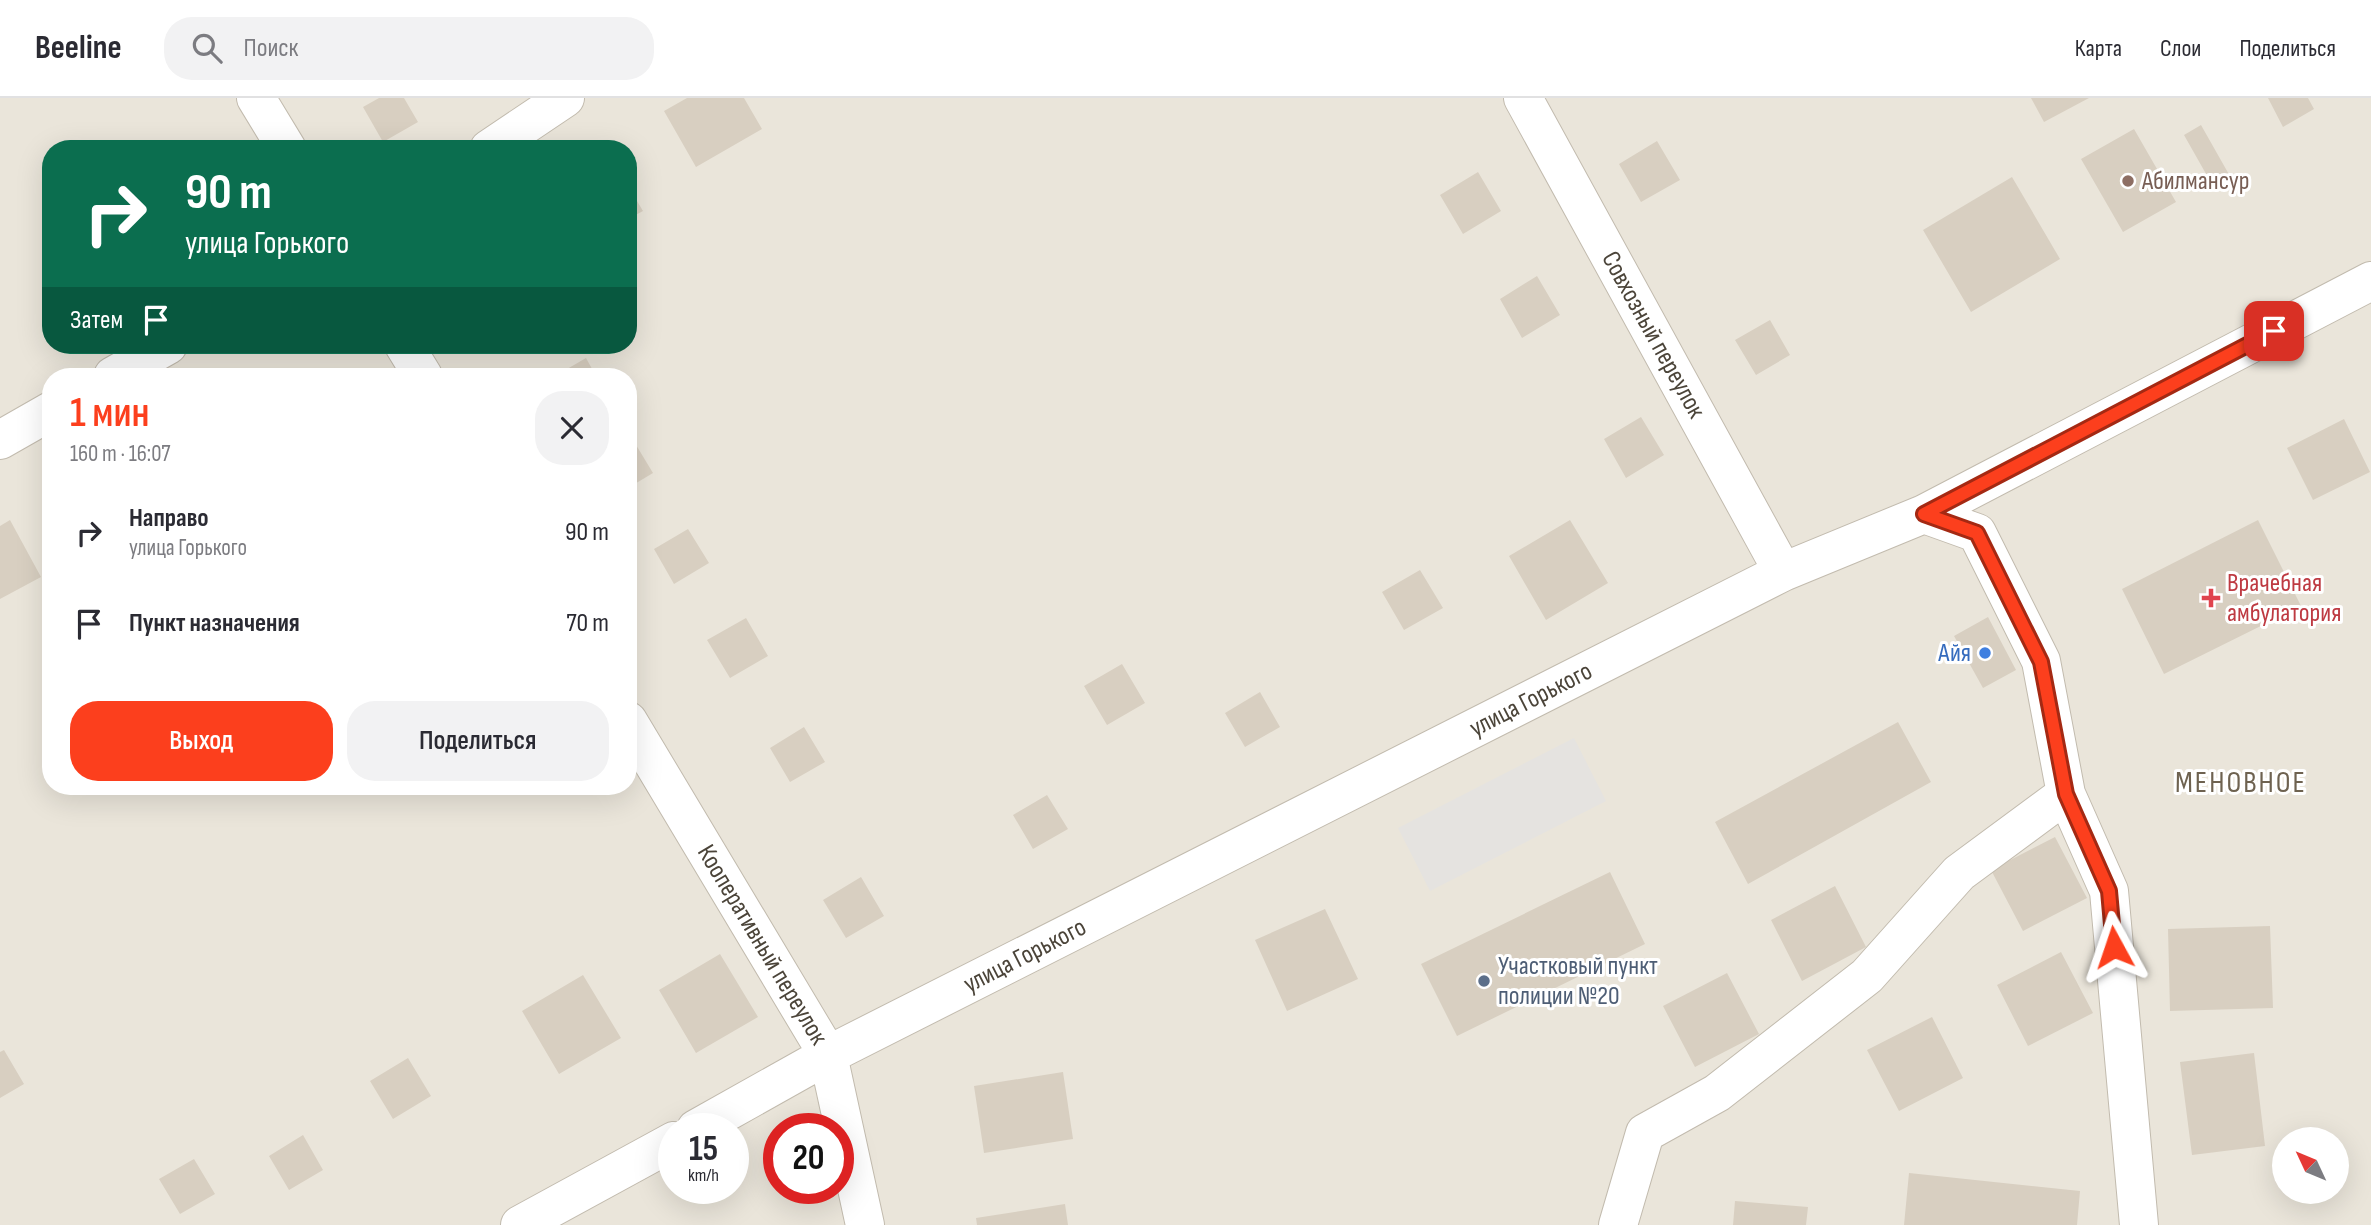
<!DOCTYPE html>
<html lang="ru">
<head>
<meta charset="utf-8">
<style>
  :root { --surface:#fff; --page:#f2f2f3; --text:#2b2b33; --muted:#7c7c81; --line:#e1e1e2; --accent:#fc3f1d }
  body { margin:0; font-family:"Sofia Sans Condensed",sans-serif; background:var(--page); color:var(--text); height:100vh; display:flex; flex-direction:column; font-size:26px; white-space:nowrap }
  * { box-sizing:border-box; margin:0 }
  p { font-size:23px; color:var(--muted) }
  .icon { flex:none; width:38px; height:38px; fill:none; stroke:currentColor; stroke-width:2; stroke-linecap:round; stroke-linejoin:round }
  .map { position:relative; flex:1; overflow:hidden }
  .side { position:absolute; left:42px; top:270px; width:595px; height:427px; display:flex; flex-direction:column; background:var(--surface); border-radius:28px; box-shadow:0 7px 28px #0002 }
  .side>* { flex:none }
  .hud { position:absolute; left:42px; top:42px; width:595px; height:214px; border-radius:28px; box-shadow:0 7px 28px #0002; background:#0b6e4f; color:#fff; overflow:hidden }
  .needle { width:46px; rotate:314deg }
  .buttons { position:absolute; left:2272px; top:1029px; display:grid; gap:14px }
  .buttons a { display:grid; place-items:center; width:77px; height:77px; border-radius:50%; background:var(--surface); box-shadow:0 7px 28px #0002; font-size:35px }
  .speed { position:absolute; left:658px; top:1015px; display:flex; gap:14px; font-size:35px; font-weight:700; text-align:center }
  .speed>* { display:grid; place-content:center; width:91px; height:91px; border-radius:50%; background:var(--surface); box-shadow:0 7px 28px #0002; line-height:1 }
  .speed small { font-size:18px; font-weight:400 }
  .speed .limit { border:10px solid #d22; background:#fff; color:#111 }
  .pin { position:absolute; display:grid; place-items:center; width:60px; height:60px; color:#fff; margin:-30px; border-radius:14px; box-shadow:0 4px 10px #0006 }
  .me { position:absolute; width:77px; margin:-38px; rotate:355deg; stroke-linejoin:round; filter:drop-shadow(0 0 5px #0008) }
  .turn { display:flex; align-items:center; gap:24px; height:147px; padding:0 28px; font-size:32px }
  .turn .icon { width:91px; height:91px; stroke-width:2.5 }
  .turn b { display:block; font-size:49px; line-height:60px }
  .then { display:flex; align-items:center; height:66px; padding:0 28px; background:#0003; gap:14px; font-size:26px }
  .round { display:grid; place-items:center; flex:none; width:74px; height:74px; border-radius:28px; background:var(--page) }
  .summary { display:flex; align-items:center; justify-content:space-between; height:119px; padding:0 28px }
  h1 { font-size:42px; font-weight:600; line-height:52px; color:var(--accent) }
  .cta { display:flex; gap:14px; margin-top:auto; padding:14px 28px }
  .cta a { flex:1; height:80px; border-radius:28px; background:var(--accent); color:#fff; font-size:28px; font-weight:600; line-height:80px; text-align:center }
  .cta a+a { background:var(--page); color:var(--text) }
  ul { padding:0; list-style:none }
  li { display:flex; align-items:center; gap:21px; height:91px; padding:0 28px }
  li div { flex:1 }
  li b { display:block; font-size:26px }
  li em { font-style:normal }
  header { display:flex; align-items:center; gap:42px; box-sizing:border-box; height:98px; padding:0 35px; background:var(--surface); border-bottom:2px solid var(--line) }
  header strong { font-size:33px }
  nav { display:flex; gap:38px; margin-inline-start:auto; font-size:24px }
  .search { width:490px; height:63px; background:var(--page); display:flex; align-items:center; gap:18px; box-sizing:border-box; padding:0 24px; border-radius:28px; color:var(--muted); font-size:26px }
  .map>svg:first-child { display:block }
  .residential { fill:#eae5da; fill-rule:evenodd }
  .parking { fill:#e5e3e0 }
  .building { fill:#d8cfc1 }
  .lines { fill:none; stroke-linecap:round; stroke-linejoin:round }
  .minor-casing { stroke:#c2bbae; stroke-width:40 }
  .minor { stroke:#fff; stroke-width:38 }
  .route-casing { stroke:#a42913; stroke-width:18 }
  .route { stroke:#fc3f1d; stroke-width:12 }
  .education-dot { fill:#8d6e63; stroke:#fff; stroke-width:2.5 }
  .health-dot { fill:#e0444e; stroke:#fff; stroke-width:2.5 }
  .shop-dot { fill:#3f7fe0; stroke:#fff; stroke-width:2.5 }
  .service-dot { fill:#5c6f8a; stroke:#fff; stroke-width:2.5 }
  .labels { text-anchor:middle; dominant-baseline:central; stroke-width:6; stroke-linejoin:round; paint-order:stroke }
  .education-label { font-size:26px; fill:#785e54; stroke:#fff; text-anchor:start }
  .street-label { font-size:26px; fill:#4b4439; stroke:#fff }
  .health-label { font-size:26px; fill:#be3a42; stroke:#fff; text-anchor:start }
  .shop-label { font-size:26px; fill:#366cbe; stroke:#fff; text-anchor:end }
  .service-label { font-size:26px; fill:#4e5e75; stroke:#fff; text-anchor:start }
  .quarter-label { font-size:30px; letter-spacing:2px; fill:#6e6250; stroke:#fff }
</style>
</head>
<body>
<header>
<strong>Beeline</strong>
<div class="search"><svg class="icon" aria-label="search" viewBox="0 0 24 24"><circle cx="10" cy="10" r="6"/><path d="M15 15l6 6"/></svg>Поиск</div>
<nav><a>Карта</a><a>Слои</a><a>Поделиться</a></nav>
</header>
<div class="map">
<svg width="2371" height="1127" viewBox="0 0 2371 1127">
  <rect width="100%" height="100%" fill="#f6f3ec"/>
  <path class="residential" d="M0,0H2371V1127H0ZM51,51H628V247H51ZM51,278H628V688H51ZM674,1031H733V1090H674ZM779,1031H838V1090H779ZM2284,1041H2336V1094H2284Z"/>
  <path class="parking" d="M1574,640L1606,703L1430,793L1398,730Z"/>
  <path class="building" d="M379,0H404L418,24L383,44L363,9Z
    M687,0H744L762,31L696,69L664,13Z
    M2031,0H2089L2044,24Z
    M2268,0H2308L2314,11L2283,29Z
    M2201,27L2231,80L2214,90L2184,37Z
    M2134,31L2176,104L2123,134L2081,61Z
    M1657,43L1680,82L1641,104L1619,66Z
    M1478,74L1501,113L1463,136L1440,97Z
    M2012,79L2060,161L1971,214L1923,132Z
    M628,88L643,113L628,121Z
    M1537,178L1560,217L1522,240L1500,201Z
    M1770,222L1790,257L1756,277L1735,242Z
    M586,260L596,278H555Z
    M1641,319L1664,357L1626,380L1604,341Z
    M2344,321L2370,374L2313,402L2287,350Z
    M630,337L653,375L628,390V338Z
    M10,422L41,479L0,501V428Z
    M1570,422L1608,485L1546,522L1509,458Z
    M2258,422L2301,508L2164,576L2122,491Z
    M688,431L709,465L674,486L654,451Z
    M1420,472L1443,510L1404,532L1382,494Z
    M1988,519L2016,572L1983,590L1954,538Z
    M746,520L768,558L730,580L707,542Z
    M1122,566L1145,605L1107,627L1084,588Z
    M1260,594L1280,629L1245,649L1225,615Z
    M1898,624L1931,684L1748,786L1715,724Z
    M804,629L825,664L790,684L770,650Z
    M1047,697L1068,731L1033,751L1013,717Z
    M2055,739L2087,800L2023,833L1991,772Z
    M1610,774L1645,846L1457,938L1421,866Z
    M861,779L884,818L846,840L823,802Z
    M1835,788L1866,849L1802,883L1771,822Z
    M1325,811L1358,881L1287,913L1255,842Z
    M2270,828L2273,910L2170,913L2168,831Z
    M2061,854L2093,915L2028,948L1997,887Z
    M720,856L758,919L696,955L659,892Z
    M1727,875L1759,936L1695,969L1663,908Z
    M583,877L621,940L559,976L522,913Z
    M1932,919L1963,980L1899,1013L1867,952Z
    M4,952L24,986L0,1000V954Z
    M2254,955L2265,1048L2192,1057L2180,964Z
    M408,960L431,998L393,1021L370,983Z
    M1063,974L1073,1041L984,1055L974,988Z
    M303,1037L323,1072L289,1092L269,1058Z
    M194,1061L215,1096L180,1116L159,1081Z
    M1909,1075L2080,1093L2077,1127H1904Z
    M1735,1103L1808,1109L1806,1127H1733Z
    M1065,1106L1068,1127H977L976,1120Z"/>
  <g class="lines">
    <defs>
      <path id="minor" d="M256,0L287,51
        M1523,0L1783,474
        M489,51L565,0
        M404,247L423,278
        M113,278L168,247
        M0,342L51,313
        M628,623L828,957L865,1127
        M2066,696L2109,793L2139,1127
        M696,1031L828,957L1783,474L1924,416L2371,183
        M520,1127L674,1043
        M1618,1127L1645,1035L1717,995L1867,878L1959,775L2066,696L2041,563L1977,435L1924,416"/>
    </defs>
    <use href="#minor" class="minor-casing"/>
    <use href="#minor" class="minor"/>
  </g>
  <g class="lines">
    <defs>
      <path id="route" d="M2114,849L2109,793L2066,696L2041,564L1977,435L1924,416L2274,233"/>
    </defs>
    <use href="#route" class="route-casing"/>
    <use href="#route" class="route"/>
  </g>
  <circle class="education-dot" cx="2128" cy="83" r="7"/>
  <path class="health-dot" d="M2207.5 489.5h7v7h7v7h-7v7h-7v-7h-7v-7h7z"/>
  <circle class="shop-dot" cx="1985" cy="555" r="7"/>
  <circle class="service-dot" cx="1484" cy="883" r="7"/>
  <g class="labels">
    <g class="education-label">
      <text x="2142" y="83">Абилмансур</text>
    </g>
    <g class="street-label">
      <text transform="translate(1653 237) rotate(61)">Совхозный переулок</text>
      <text transform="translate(1531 602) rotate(-27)">улица Горького</text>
      <text transform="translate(762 847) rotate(59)">Кооперативный переулок</text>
      <text transform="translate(1025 858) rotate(-27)">улица Горького</text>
    </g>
    <g class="health-label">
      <text x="2227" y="485">Врачебная<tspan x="2227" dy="30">амбулатория</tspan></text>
    </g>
    <g class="shop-label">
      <text x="1971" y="555">Айя</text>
    </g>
    <g class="service-label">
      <text x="1498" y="868">Участковый пункт<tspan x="1498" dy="30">полиции №20</tspan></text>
    </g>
    <g class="quarter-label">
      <text x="2241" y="685">МЕНОВНОЕ</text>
    </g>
  </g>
</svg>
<div class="buttons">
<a><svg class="needle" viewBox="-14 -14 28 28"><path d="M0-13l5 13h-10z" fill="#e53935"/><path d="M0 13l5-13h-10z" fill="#7c7c81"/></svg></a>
</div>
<div class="speed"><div>15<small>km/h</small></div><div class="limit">20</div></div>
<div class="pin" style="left:2274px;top:233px;background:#d93025"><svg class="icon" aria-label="arrive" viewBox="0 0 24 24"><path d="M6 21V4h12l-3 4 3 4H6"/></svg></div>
<svg class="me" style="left:2114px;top:849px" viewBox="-20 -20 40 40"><path d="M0-17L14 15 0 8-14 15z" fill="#fc3f1d" stroke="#fff" stroke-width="4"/></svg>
<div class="hud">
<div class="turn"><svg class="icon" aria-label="right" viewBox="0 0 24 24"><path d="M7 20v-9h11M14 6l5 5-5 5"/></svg><div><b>90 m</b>улица Горького</div></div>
<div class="then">Затем<svg class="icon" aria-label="arrive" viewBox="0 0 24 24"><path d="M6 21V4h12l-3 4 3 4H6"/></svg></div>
</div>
<section class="side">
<div class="summary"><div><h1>1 мин</h1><p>160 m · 16:07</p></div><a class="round"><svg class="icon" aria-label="close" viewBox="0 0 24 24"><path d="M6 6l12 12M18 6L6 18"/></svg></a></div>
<ul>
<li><svg class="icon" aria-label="right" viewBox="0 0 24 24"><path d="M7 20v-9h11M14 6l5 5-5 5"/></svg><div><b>Направо</b><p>улица Горького</p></div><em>90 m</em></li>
<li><svg class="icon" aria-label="arrive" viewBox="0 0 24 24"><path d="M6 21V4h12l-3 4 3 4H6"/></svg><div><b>Пункт назначения</b></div><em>70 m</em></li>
</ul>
<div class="cta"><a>Выход</a><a>Поделиться</a></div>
</section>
</div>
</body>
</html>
